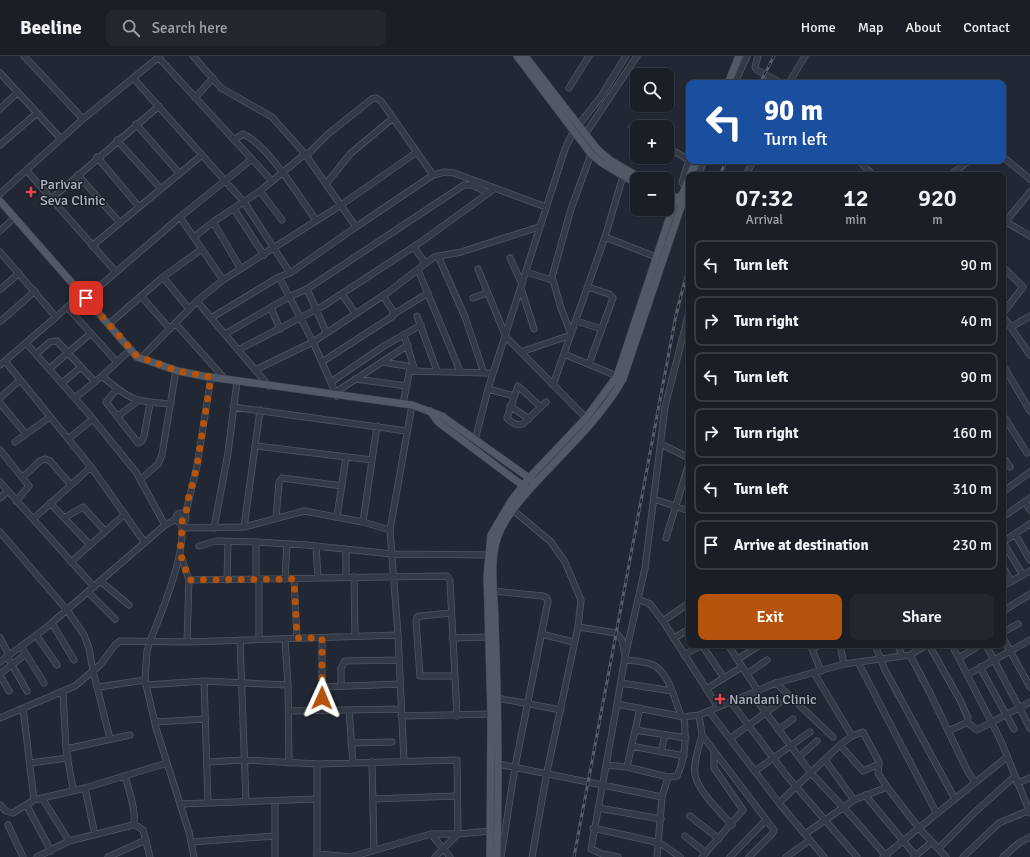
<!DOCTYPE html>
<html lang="en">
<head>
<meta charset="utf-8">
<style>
  :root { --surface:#191e27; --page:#22272f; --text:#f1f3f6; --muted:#9fa2a7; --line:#373c44; --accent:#b45309 }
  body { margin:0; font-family:Signika,sans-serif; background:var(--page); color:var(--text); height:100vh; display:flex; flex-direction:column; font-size:15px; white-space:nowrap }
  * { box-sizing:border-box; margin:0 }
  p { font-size:13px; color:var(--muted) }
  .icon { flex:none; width:22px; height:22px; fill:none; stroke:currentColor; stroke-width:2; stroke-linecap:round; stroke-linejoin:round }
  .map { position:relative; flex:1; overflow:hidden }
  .panel { position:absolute; left:686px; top:116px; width:320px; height:476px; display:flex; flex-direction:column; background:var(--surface); border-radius:8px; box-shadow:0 1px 3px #0004,0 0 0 1px var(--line) }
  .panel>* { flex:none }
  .top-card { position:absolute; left:686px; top:24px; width:320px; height:84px; border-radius:8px; box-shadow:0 1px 3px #0004,0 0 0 1px var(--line); background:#1a4fa0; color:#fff; overflow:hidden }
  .buttons { position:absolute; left:630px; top:12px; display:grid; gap:8px }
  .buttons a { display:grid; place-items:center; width:44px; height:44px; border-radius:8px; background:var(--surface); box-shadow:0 1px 3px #0004,0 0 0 1px var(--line); font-size:20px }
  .pin { position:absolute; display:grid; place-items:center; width:34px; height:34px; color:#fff; margin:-17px; border-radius:8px; box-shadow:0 2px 6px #0006 }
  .me { position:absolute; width:44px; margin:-22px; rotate:1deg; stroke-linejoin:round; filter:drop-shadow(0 0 3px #0008) }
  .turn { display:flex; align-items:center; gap:14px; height:84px; padding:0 12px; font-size:18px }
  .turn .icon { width:52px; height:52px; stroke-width:2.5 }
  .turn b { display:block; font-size:28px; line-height:34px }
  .eta { display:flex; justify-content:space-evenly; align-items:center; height:68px; text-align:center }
  .eta b { font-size:24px; font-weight:600; line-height:28px }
  .primary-button { display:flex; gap:8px; margin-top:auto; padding:8px 12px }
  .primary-button a { flex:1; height:46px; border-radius:8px; background:var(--accent); color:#fff; font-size:16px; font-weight:600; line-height:46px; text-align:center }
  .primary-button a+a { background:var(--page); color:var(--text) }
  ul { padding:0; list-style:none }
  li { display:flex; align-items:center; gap:12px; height:50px; margin:0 8px 6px; padding:0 4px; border:2px solid var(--line); border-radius:8px }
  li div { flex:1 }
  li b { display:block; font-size:15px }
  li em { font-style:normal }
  header { display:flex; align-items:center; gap:24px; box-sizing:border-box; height:56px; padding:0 20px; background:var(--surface); border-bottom:1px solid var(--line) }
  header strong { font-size:19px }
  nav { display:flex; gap:22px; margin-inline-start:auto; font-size:14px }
  .search { width:280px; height:36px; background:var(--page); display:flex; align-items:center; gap:10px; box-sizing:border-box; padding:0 14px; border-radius:8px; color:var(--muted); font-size:15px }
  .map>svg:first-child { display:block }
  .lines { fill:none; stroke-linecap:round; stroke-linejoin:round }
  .minor-casing { stroke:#515863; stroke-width:7 }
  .major-casing { stroke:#3d434e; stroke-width:8 }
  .minor { stroke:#343a45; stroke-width:5.5 }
  .major { stroke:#525965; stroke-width:7 }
  .rail-casing { stroke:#565e6c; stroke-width:3 }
  .rail { stroke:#192029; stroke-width:1.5; stroke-dasharray:4.5; stroke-linecap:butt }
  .route { stroke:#b45309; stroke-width:7; stroke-dasharray:0 12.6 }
  .health-dot { fill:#e0444e; stroke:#192029; stroke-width:1.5 }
  .labels { text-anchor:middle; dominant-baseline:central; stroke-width:3; stroke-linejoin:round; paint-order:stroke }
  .poi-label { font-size:14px; fill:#aeb5c2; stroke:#192029; text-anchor:start }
</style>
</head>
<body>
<header>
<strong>Beeline</strong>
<div class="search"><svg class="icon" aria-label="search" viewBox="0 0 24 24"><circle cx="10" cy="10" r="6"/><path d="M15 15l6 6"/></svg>Search here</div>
<nav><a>Home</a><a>Map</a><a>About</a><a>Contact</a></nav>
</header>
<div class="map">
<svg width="1030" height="801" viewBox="0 0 1030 801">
  <rect width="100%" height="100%" fill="#212834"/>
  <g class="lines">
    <defs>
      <path id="minor" d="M193,0L221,32L272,61L305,98L260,135L213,166L194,181
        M758,0L755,11L757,14L781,27
        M159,2L272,125
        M0,17L61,83
        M134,23L244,146L290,217L279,221L211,262L269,330
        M735,27L747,0
        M789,27L805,0
        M569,32L589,0
        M195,42L213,22
        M0,53L18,36
        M83,63L160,0
        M136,68L179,117
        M632,71L637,74
        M584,80L637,0
        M117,84L161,133
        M234,84L243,78C268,89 300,142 316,164
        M0,89L37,57
        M667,91L689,104L682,126L685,132L688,130
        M306,100L328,78L372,43L376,42L381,45L433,119
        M97,101L139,151
        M1003,101L1030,123
        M859,105L873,119
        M26,114L116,216
        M78,119L120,167
        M698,119L704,105
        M746,119L753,105
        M950,119L969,105
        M326,128L350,98L393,62
        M260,135L282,164
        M0,138L83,63L24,0
        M51,143L159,50
        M234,153L264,199
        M180,161L223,224
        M1003,164L1030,180
        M1006,165L1030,136
        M213,166L241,213
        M356,171L433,119L445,116L454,117L546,151
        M0,175L14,162
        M605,181L656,201
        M92,190L202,99
        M414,191L425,207
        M0,196L56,261L0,309
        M438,200L465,261L484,317
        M510,202L522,228
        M1003,211L1023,231L1003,257
        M478,213L506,281L586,362
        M418,214L460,315
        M526,216L552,224
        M290,217L356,171L305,98
        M163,221L189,253
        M279,221L313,286L337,340
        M588,231L609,238L613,242L589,308
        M521,232L534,273
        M307,233L326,276
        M0,234L19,217
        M342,238L355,257
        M141,240L170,273
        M86,242L180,161L252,103
        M473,242L487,237
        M197,245L223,224L341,149L417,96
        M67,251L117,306
        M271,252L280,273
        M394,258L428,237
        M417,260L437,315
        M1003,260L1030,299
        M56,261L82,238
        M576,265L602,273
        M0,266L35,235
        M175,267L225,323
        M109,268L163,221L202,193
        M1011,271L1030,260
        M225,278L289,241L307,233L464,129H472L489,137
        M571,278L561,252L552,221L571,153L591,98
        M404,279L415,315
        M26,287L88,357L136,416L165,469
        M238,294L323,250L418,188L494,133
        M521,296L571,279
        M36,298L50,286L57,285L95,326
        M564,298L617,320
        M141,302L197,245L211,262
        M5,305L91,411L145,487
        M322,306L393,260V255L383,240
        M383,306L407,310L410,312L403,348
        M1003,309L1030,355
        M49,313L91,277
        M255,314L313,286L390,235L434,201L461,196L539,171
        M410,315L488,317
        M102,320C131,345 134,345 171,348
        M355,323L407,330
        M331,326L384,290L421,269
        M62,327L81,311
        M553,329L605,181L623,120
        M117,333L106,346L138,387L142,385L144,380L150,347
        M488,333L514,340
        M336,336L408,289
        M0,342L20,324
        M75,342L102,320L131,293
        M0,347L26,378
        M510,350L529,363
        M233,351L407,375
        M541,351L518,330L507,362C511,367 519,371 524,367L546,346
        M1003,359L1027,397
        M118,360L138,345
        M68,383L93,363
        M15,386L50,361
        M661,388L689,402
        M256,390L372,404
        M473,392L488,333L565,93L573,76L600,42L626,0
        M0,394L29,430L16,445
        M1003,401L1010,411
        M23,421L40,405L45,403L50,405L71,429
        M141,423L158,408L162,399L176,314
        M0,426L94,531
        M1003,436L1030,416
        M0,442L8,435
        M654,443L689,455
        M1025,446L1030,454
        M50,447L90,489
        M513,454L551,486L565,506L581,544L578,571L616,577L622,584L625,599
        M176 462a5 5 0 1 1 10 0a5 5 0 1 1-10 0Z
        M185,460L197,410L211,321
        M337,461L346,401
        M1003,461L1030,442
        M64,462L83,451L105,475
        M276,462L279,426L282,422L342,430
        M33,463L91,411
        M181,466C188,493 161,558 150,585L147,595L145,624L156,672L189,776L194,801
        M363,466L377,370
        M244,471L260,354
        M182,472L244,471L304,455L363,466L390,474
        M214,472L228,397L237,325
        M0,476L67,554L84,579L89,592L93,615L110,683
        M1015,478L1030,504
        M666,482L689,407
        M1003,486L1023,519
        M1003,486L1030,468
        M199,490L216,485L256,486L306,489L392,498L492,499
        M316,490L318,522
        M180,497L189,524L187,586
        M71,506L125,458
        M1003,511L1011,525
        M354,521L355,580
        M346,522V493
        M285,523L287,488
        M294,523L297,582
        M189,524L447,520L450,525L457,660
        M227,524L228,486
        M256,524V486
        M100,525L129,549
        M1003,530L1030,515
        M493,535L543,540L547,542L548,545L515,711L501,801
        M88,536L115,563
        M638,543L650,548L663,565L718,651
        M1003,555L1030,538
        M451,557L421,560L417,561L416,565L420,620H454
        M663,565L689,547
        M52,567L74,604
        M1003,576L1018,568
        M541,578L573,586
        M36,579L57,609
        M398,579L390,474L412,349
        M0,582L9,599
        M452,582L488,581
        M674,582L689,573
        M1003,582L1030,631
        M259,583V524
        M285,583L288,629
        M240,584L246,746
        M702,589L724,622
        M728,589L758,635
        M774,589H776
        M818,589V590L812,593L821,615
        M840,589L844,608
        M875,589L885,614L955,743
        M898,589L902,600
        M929,589L960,644L968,662L966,667L948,675
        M952,589L1001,685L1030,757
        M986,589L1030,672
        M21,590L44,627
        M684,599L702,589
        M910,599L930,637L967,714L975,727
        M7,600L27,635
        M959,602L980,589
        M738,603L760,589
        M625,604C633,605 645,605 653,609C669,616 675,645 681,660
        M0,606L47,571L165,469L176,463
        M858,606L937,758
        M980,611L1014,673
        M814,617L852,680
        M0,618L26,598
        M747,618L767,604
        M0,619L9,635
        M967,619L1030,584
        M204,625L288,629L289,707
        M621,627L672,635
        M776,627L833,681
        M146,629L204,625L208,747
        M341,630V612L345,605L399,604
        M98,631L145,624
        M323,631L400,628
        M706,633L742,611
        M63,637L66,693L73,733
        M752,638L811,717L853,762L887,801
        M497,642L561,654
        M731,646L786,719L857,801
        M617,648L591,793L602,798L618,801
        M23,652L34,744L85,732L167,707
        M322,654V582
        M349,654L353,707
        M289,655L401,653
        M709,655L779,747L824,801
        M699,659L702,679L774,774L772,778L749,801
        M401,660L491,658
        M684,661L699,659L776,627L844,608L910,599L927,589
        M0,662L75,630L100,609L115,589L120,585L187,586L398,579L404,705
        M155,666L206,663
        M967,666L977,674L1030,646
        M635,674L686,682
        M778,674L793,663
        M702,679C699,691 693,707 695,719C698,735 721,757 732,769
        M731,682L779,647
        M351,687L392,686
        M840,689L863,715L879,708
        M631,690L684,700
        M66,693L130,679
        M661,696L665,679
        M799,701L817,685
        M825,704L854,744
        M207,706L244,704L317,708
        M372,706L374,794
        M30,707L68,702
        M498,708L662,741
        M606,709L627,711L668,721
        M627,711L640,652
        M755,715L810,676
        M1017,727L1030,722
        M85,732L95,779
        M865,739L915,799
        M42,742L69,785
        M373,743L457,740
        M275,745V801
        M779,747L841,688L852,680L863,676L879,706L878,717L887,731L918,771L946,801
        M180,748L317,743
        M0,749L6,755L13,757L34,744
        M27,750L51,795
        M598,752L661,763
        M690,760L719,783
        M134,768L143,774L150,801
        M8,769L23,801
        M593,772L660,787L680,801
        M431,778L450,801
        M805,778L854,744L887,731
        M685,780L706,797
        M191,786L275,780
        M939,792L974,757L1015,720
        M317,798L351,801
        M37,801L69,785L133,769C138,759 128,732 125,720
        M108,801L146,784
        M317,801V708L457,704L458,778L491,775
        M351,801L431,778H458
        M435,801L458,778
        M532,801L547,716L578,571
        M657,801L662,741L668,721L677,720C686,701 686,682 684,661L617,648L625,601L645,512L665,351L689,256
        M702,801L743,754L714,712V695
        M730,801L766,764
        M786,801L810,784
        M883,801L1007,701
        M914,801L932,786
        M963,801L999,767L1030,754
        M1003,801L1019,787L1030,781"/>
      <path id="major" d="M517,0L591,98L602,107L637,128
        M525,0L597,93L610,104L642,123
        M728,27L739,0
        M690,119L696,105
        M667,137L681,144
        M0,145L137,301L178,315L203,320L412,349L442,360L532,424
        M430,355L438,366L526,432
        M490,801L491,658L487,520L491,479L511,445L529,422L586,362L617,320L674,148L683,137L689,122
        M497,801C499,724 498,646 495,568C495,538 487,501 501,473C511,453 527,436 542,420C571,389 602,360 623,323L683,145V137"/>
    </defs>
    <use href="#minor" class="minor-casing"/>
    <use href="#major" class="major-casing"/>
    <use href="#minor" class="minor"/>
    <use href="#major" class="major"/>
    <defs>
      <path id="rail" d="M760,27L774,0
        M720,119L726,105
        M574,801L676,259L689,209"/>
    </defs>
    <use href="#rail" class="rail-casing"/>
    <use href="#rail" class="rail"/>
  </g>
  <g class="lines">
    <path class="route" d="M86,242L137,300L178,315L211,321L197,410L188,444L185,463L181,466L182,472L180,497L189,524L294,523L297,582H322V642"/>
  </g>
  <g class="health-dot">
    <path d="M29 130h4v4h4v4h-4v4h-4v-4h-4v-4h4z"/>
    <path d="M718 637h4v4h4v4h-4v4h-4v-4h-4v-4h4z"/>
  </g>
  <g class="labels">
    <g class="poi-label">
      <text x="40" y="128">Parivar<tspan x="40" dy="16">Seva Clinic</tspan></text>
      <text x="729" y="643">Nandani Clinic</text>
    </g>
  </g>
</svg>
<div class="buttons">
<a><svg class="icon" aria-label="search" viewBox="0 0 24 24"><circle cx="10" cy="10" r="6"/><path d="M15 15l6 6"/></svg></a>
<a>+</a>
<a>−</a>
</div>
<div class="pin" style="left:86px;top:242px;background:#d93025"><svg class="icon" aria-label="arrive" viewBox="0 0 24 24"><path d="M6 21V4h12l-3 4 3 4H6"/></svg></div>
<svg class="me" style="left:322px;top:642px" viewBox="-20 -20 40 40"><path d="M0-17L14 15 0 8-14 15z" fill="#b45309" stroke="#fff" stroke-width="4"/></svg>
<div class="top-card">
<div class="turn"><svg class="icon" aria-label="left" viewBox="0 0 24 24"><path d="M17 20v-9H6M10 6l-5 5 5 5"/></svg><div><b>90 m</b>Turn left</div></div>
</div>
<section class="panel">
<div class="eta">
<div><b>07:32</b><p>Arrival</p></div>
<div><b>12</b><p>min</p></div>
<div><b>920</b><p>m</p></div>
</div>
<ul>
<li><svg class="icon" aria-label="left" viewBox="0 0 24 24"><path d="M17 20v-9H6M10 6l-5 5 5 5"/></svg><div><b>Turn left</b></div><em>90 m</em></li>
<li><svg class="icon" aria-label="right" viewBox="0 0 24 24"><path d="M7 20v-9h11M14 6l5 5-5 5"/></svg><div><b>Turn right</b></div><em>40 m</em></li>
<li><svg class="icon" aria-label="left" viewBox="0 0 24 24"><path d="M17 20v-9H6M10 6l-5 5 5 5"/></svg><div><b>Turn left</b></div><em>90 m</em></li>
<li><svg class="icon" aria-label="right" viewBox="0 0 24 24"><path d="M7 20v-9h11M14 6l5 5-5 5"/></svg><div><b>Turn right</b></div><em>160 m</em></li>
<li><svg class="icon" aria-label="left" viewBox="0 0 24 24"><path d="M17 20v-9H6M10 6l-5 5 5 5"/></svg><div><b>Turn left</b></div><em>310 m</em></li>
<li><svg class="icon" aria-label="arrive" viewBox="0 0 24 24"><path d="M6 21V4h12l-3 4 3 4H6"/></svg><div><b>Arrive at destination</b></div><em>230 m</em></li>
</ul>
<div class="primary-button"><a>Exit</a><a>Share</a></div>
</section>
</div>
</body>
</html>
